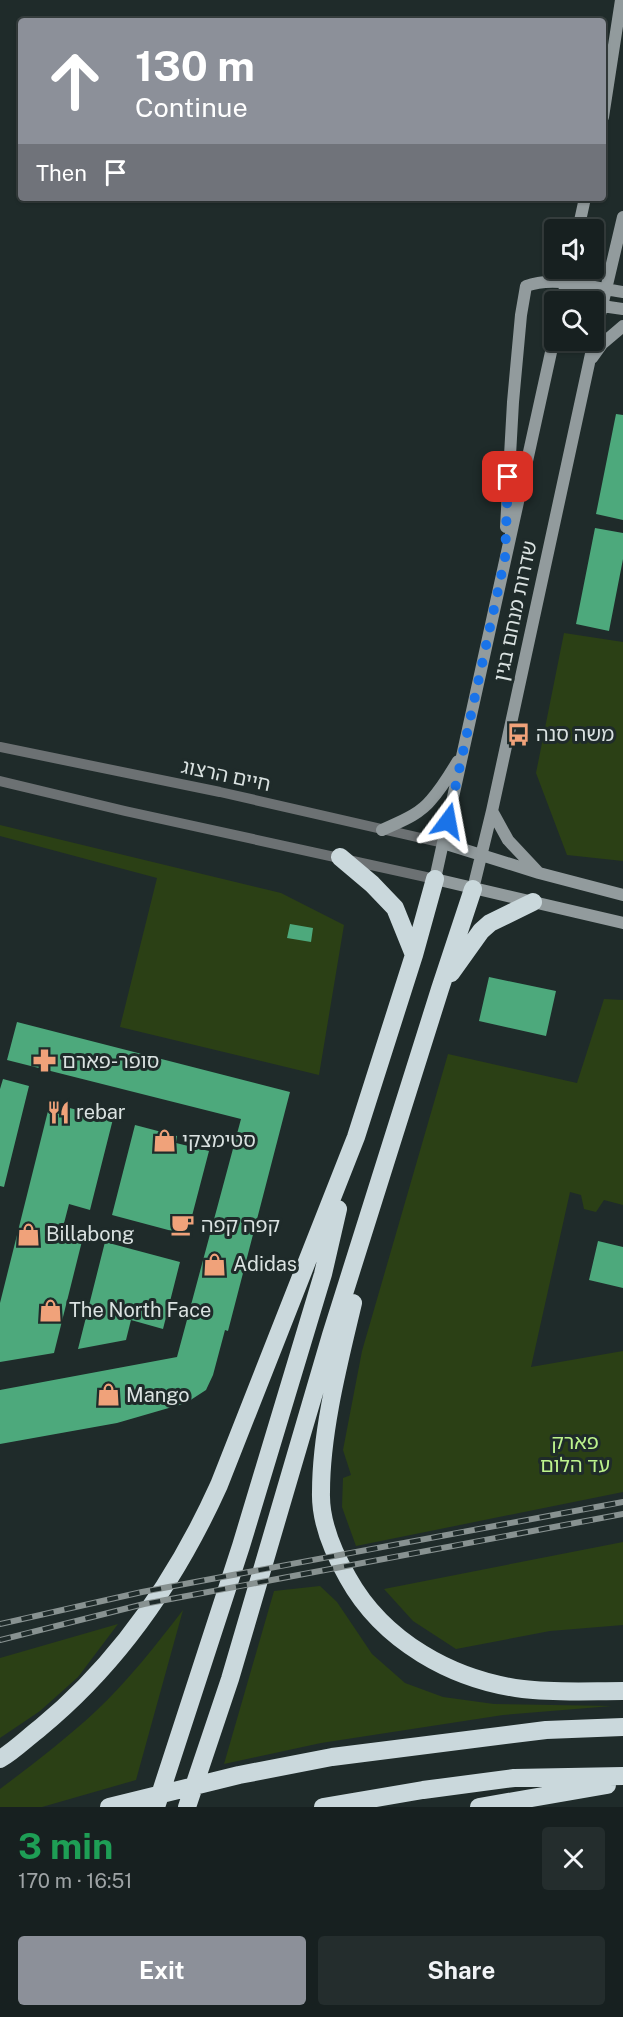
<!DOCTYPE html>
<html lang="en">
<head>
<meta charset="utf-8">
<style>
  :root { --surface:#172020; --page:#242d2d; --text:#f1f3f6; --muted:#9ea3a5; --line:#363e3e; --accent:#8c9099 }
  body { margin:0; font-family:"Public Sans","Noto Sans Hebrew",sans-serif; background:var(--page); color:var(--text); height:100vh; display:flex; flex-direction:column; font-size:22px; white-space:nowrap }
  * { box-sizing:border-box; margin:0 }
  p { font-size:20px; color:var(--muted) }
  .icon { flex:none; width:33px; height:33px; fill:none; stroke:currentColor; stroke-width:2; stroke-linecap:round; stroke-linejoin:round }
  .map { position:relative; height:1807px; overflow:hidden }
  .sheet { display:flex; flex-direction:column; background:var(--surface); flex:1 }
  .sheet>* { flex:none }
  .hud { position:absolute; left:18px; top:18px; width:588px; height:183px; border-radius:6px; box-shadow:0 2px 4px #0004,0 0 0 2px var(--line); background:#8c9099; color:#fff; overflow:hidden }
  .buttons { position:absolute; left:544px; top:219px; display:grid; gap:12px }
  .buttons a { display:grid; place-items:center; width:60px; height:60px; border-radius:6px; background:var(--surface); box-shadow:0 2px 4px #0004,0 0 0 2px var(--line); font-size:30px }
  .pin { position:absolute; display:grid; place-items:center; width:51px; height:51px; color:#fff; margin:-26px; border-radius:12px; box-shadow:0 3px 9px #0006 }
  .me { position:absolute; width:66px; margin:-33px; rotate:13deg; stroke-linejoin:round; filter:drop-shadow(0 0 4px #0008) }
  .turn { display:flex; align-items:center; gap:21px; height:126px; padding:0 18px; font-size:27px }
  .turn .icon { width:78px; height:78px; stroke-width:2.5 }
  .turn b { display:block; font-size:42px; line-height:51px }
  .then { display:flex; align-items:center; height:57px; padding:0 18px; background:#0003; gap:12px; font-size:22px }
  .round { display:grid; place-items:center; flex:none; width:63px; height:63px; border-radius:6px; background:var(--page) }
  .headline { display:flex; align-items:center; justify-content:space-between; height:102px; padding:0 18px }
  h1 { font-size:36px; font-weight:700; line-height:45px; color:#1e9e55 }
  .action { display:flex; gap:12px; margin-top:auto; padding:12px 18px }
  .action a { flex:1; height:69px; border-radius:6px; background:var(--accent); color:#fff; font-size:24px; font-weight:700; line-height:69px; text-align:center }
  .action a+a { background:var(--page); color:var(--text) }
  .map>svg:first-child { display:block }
  .green { fill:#2b4015 }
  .building { fill:#4da97c }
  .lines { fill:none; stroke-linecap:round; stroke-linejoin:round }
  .street { stroke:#6c7173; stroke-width:10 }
  .secondary { stroke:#929b9d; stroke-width:12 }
  .highway { stroke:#cad8dc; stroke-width:18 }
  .rail-casing { stroke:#889291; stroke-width:6 }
  .rail { stroke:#1f2b2a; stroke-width:4; stroke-dasharray:11; stroke-linecap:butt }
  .route { stroke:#1a73e8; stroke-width:10; stroke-dasharray:0 18 }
  .labels { text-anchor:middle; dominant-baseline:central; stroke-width:6; stroke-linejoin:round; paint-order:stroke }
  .street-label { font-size:20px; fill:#dae2e1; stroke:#1f2b2a }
  .poi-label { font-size:20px; fill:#dae2e1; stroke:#1f2b2a; text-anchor:start }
  .park-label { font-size:20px; fill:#bdf38d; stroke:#1f2b2a }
</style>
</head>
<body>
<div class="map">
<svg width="623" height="1807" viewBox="0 0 623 1807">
  <rect width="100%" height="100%" fill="#1f2b2a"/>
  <path class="green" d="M564,633L623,642V861L567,855L536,773Z
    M0,825L281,893L344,925L319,1075L120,1027L157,878L0,836Z
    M604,999L623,1000V1205L604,1200L596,1212L584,1209L581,1195L570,1192L531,1367L623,1351V1492L356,1546L342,1507L343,1478L351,1475L343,1450L362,1351L448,1054L577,1083Z
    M623,1542V1625L550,1631L456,1649L413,1621L384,1589Z
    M320,1586L337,1602L372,1654L405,1683L443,1697L494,1704L612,1706L503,1715L321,1743L224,1764L274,1591Z
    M183,1610L136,1780L42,1807H0V1789C33,1764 66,1739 96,1711C128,1681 156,1645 183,1610Z
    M118,1624L78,1677L40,1711L0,1738V1658Z"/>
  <path class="building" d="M616,414L623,415V520L596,514Z
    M595,528L623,533V559L609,631L576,624Z
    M290,924L313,928L311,942L287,938Z
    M489,977L556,991L546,1036L479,1021Z
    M17,1022L290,1092L228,1331L225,1330L213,1375L206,1390L186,1403L117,1423L0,1444V1390L177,1357L241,1119L7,1060Z
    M3,1079L29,1086L4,1187L0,1186V1089Z
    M50,1103L113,1119L90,1210L69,1204L62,1231L83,1237L54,1353L0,1362V1303Z
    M135,1125L177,1136L176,1143L209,1151L187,1235L112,1215Z
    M598,1241L623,1247V1288L589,1280Z
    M105,1242L180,1262L163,1329L131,1320L126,1340L78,1349Z"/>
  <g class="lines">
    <path class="street" d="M0,747L220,792L443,843
      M0,781L125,811L435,879"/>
    <path class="secondary" d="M603,117L621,0
      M578,230L585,198
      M567,284L593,302
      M562,302L569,268
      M595,302L602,306L623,309
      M555,334L435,879L623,923
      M594,340L623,217
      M592,358L602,344L623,326
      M506,527L513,402L521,315L526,286C555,275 592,288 623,292
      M492,811L508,840L538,872
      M382,830C399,822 419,815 431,800C442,788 450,774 458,761
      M443,843L539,873L623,895
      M473,889L492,811L594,340"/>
    <path class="highway" d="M340,857L372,884L395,908L414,955
      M451,973L481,931L490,923L533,902
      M353,1303C339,1362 321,1431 321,1492C320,1522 333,1552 348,1578C383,1641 452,1680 523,1689C555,1693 590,1691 623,1691
      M0,1759C14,1751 27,1738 40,1728C119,1663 177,1578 219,1485L356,1137L414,955L435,879
      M109,1807L239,1775L332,1757L546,1730L623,1727
      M156,1807L241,1546L323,1274L338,1209
      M187,1807L230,1679L331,1335L440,989L473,889
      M323,1807L423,1790L514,1778L623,1776
      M479,1807L607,1785"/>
    <defs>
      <path id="rail" d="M0,1624L142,1592L623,1502
        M0,1640L144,1604L623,1514"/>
    </defs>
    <use href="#rail" class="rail-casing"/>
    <use href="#rail" class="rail"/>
  </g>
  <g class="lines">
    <path class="route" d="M448,821L505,558L508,477"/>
  </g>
  <defs>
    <symbol id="bus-bare" viewBox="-9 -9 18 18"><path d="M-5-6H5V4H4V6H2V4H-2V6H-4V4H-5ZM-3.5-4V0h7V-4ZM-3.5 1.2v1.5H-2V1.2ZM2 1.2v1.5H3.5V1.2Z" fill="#f0a27a" stroke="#1f2b2a" stroke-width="2.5" paint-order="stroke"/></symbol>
    <symbol id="pharmacy-bare" viewBox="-9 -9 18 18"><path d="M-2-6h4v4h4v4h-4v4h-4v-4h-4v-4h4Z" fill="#f0a27a" stroke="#1f2b2a" stroke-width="2.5" paint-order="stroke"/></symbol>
    <symbol id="restaurant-bare" viewBox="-9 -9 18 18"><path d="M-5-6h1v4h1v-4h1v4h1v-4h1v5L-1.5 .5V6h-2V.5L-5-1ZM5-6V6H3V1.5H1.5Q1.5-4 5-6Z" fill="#f0a27a" stroke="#1f2b2a" stroke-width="2.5" paint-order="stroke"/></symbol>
    <symbol id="shop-bare" viewBox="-9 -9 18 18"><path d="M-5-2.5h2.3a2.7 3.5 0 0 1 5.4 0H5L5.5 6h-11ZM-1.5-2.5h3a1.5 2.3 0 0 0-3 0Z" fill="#f0a27a" stroke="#1f2b2a" stroke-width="2.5" paint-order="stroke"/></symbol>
    <symbol id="cafe-bare" viewBox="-9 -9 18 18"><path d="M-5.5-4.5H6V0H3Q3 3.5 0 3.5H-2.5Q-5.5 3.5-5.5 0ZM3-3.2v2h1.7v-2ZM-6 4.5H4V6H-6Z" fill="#f0a27a" stroke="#1f2b2a" stroke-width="2.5" paint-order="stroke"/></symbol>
  </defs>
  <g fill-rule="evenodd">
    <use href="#bus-bare" x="502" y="718" width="33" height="33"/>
    <use href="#pharmacy-bare" x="28" y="1044" width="33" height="33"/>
    <use href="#restaurant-bare" x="42" y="1096" width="33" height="33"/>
    <use href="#shop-bare" x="148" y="1124" width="33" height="33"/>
    <use href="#cafe-bare" x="166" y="1208" width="33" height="33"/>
    <use href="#shop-bare" x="12" y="1218" width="33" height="33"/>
    <use href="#shop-bare" x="198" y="1248" width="33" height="33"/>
    <use href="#shop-bare" x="34" y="1294" width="33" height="33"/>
    <use href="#shop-bare" x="92" y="1378" width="33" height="33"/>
  </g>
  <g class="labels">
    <g class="street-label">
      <text transform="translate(515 611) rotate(-78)">שדרות מנחם בגין</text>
      <text transform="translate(226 775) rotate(12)">חיים הרצוג</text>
    </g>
    <g class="poi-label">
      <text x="536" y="734">משה סנה</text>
      <text x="62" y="1061">סופר-פארם</text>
      <text x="76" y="1112">rebar</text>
      <text x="182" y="1140">סטימצקי</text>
      <text x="201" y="1225">קפה קפה</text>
      <text x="46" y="1234">Billabong</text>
      <text x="233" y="1264">Adidas</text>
      <text x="69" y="1310">The North Face</text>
      <text x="126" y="1395">Mango</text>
    </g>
    <g class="park-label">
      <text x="575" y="1442">פארק<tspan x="575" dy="23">עד הלום</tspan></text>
    </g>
  </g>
</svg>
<div class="buttons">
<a><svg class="icon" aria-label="sound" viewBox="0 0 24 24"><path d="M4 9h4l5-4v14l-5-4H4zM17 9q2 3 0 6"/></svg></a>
<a><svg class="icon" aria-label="search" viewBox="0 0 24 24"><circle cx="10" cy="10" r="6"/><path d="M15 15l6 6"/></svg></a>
</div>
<div class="pin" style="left:508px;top:477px;background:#d93025"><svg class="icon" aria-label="arrive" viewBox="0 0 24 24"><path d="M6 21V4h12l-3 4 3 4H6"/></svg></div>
<svg class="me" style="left:448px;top:821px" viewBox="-20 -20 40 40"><path d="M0-17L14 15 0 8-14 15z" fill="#1a73e8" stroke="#fff" stroke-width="4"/></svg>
<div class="hud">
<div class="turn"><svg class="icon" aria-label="ahead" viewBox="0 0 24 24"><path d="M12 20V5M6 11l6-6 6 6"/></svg><div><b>130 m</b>Continue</div></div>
<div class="then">Then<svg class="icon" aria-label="arrive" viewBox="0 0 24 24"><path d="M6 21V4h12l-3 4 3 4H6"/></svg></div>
</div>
</div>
<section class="sheet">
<div class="headline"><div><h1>3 min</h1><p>170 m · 16:51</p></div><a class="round"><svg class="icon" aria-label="close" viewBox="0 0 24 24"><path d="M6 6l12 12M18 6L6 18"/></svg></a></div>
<div class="action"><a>Exit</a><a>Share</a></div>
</section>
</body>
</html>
